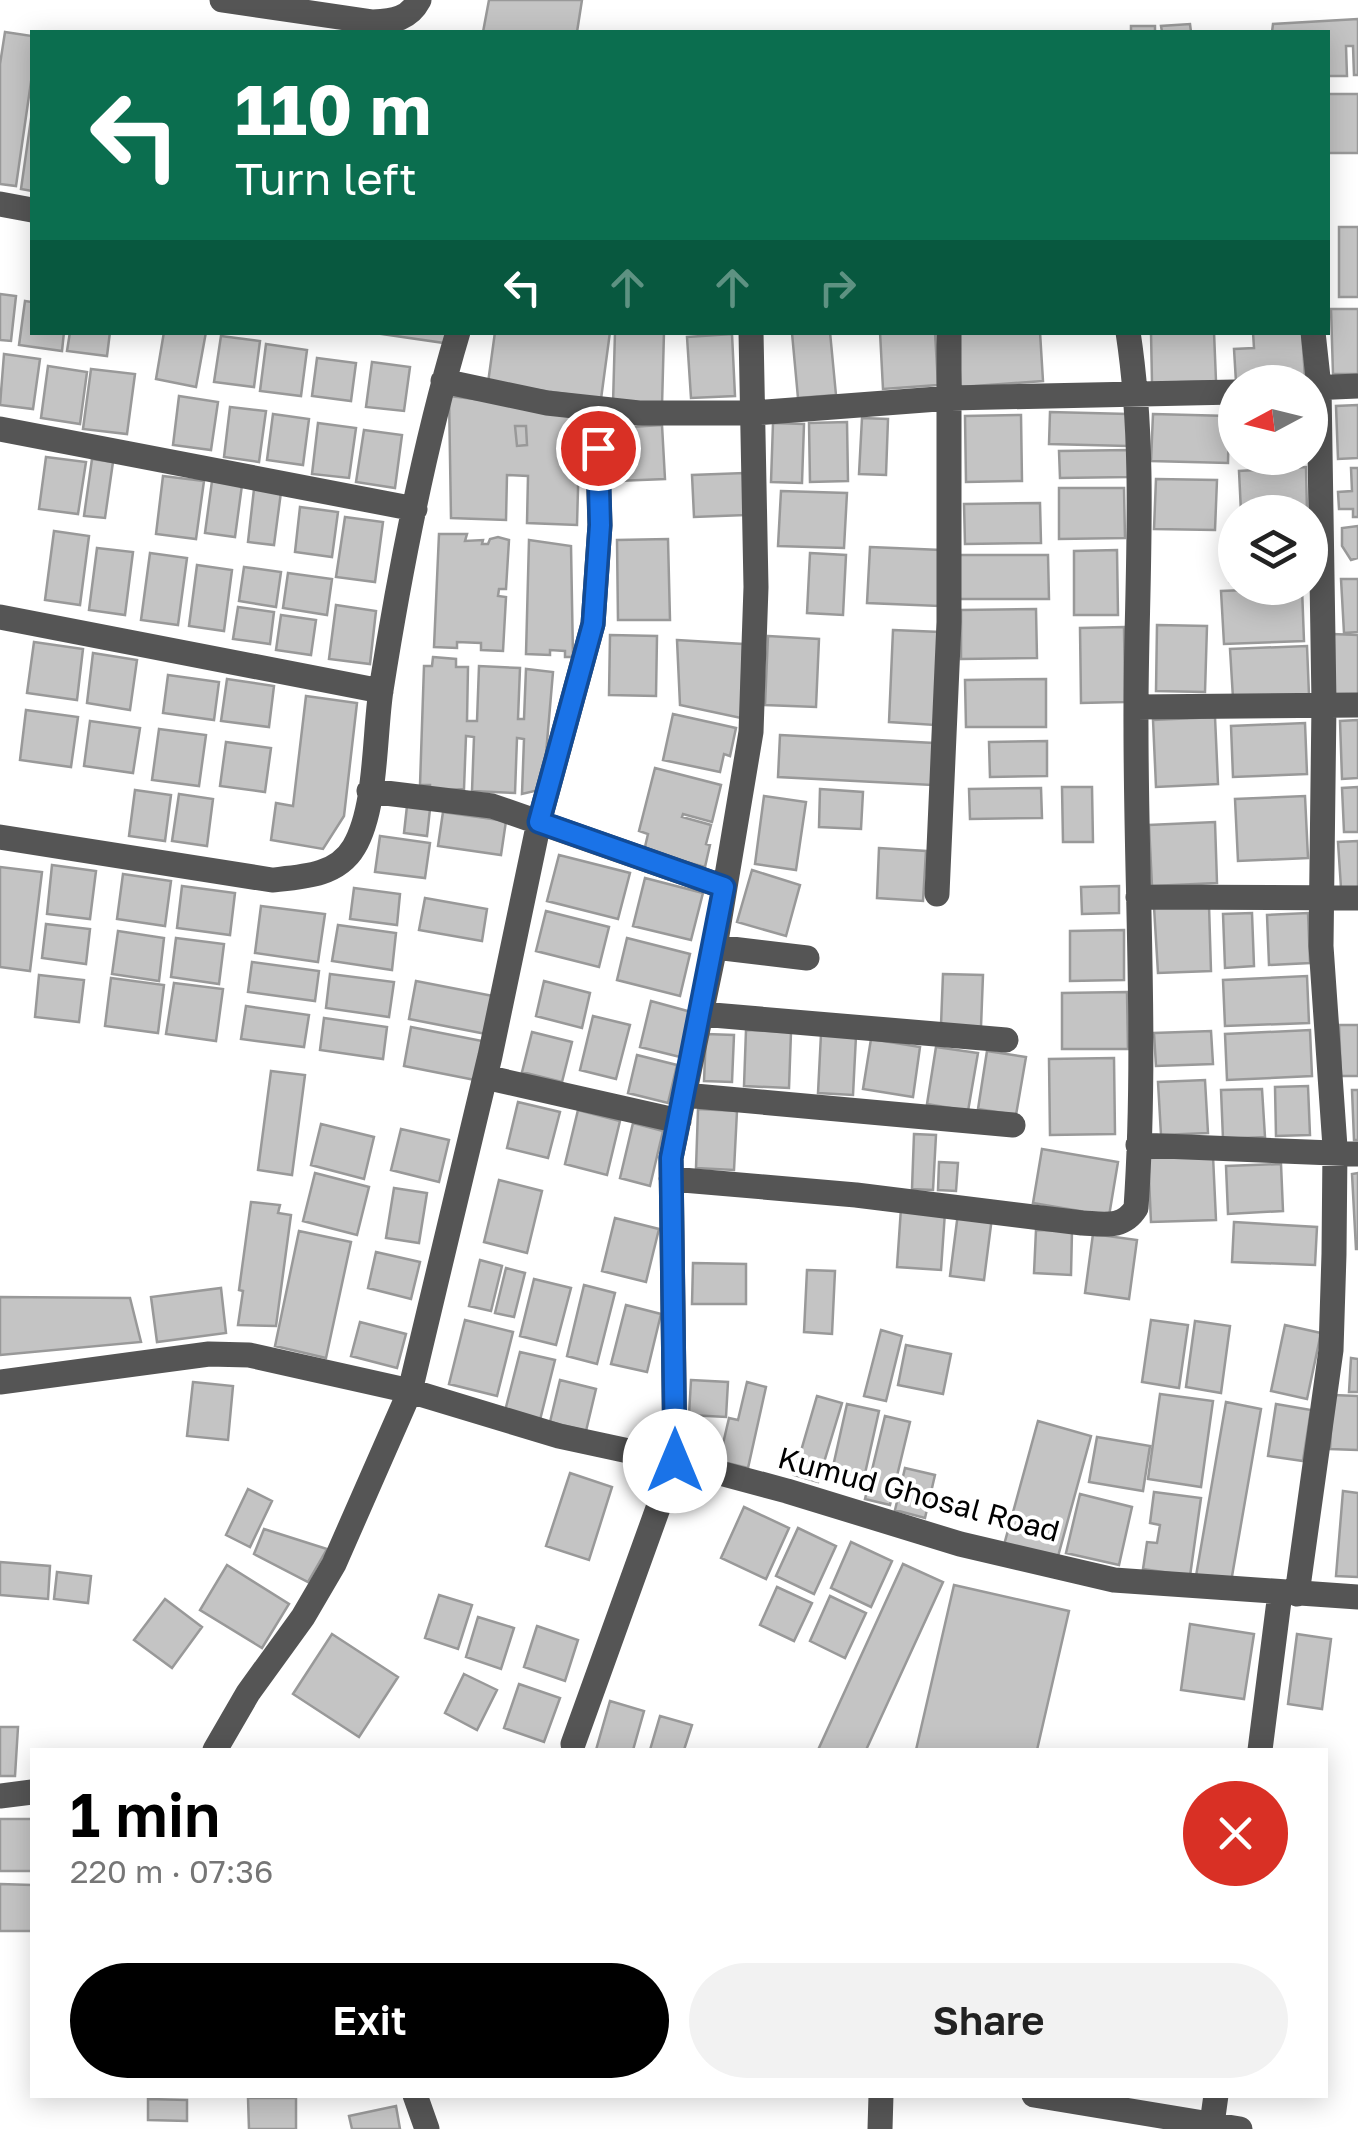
<!DOCTYPE html>
<html lang="en">
<head>
<meta charset="utf-8">
<style>
  :root { --surface:#fff; --page:#f2f2f2; --text:#222; --muted:#767676; --accent:#000 }
  body { margin:0; font-family:"Golos Text",sans-serif; background:var(--page); color:var(--text); height:100vh; display:flex; flex-direction:column; font-size:38px; white-space:nowrap }
  * { box-sizing:border-box; margin:0 }
  p { font-size:32px; color:var(--muted) }
  .icon { flex:none; width:55px; height:55px; fill:none; stroke:currentColor; stroke-width:2; stroke-linecap:round; stroke-linejoin:round }
  .map { position:relative; flex:1; overflow:hidden }
  .details { position:absolute; left:30px; top:1748px; width:1298px; height:350px; display:flex; flex-direction:column; background:var(--surface); border-radius:0px; box-shadow:0 5px 25px #0003 }
  .details>* { flex:none }
  .banner { position:absolute; left:30px; top:30px; width:1300px; height:305px; border-radius:0px; box-shadow:0 5px 25px #0003; background:#0b6e4f; color:#fff; overflow:hidden }
  .needle { width:65px; rotate:263deg }
  .fabs { position:absolute; left:1218px; top:365px; display:grid; gap:20px }
  .fabs a { display:grid; place-items:center; width:110px; height:110px; border-radius:50%; background:var(--surface); box-shadow:0 5px 25px #0003; font-size:50px }
  .pin { position:absolute; display:grid; place-items:center; width:85px; height:85px; color:#fff; margin:-42px; border:5px solid #fff; border-radius:50%; box-shadow:0 2px 10px #0007 }
  .me { position:absolute; width:110px; margin:-55px; rotate:0deg; stroke-linejoin:round; filter:drop-shadow(0 0 8px #0008) }
  .turn { display:flex; align-items:center; gap:35px; height:210px; padding:0 40px; font-size:45px }
  .turn .icon { width:130px; height:130px; stroke-width:2.5 }
  .turn b { display:block; font-size:70px; line-height:85px }
  .lanes { display:flex; align-items:center; height:95px; padding:0 40px; background:#0003; justify-content:center; gap:50px; direction:ltr }
  .lanes .off { opacity:.35 }
  .round { display:grid; place-items:center; flex:none; width:105px; height:105px; border-radius:52px; background:var(--page) }
  .headline { display:flex; align-items:center; justify-content:space-between; height:170px; padding:0 40px }
  h1 { font-size:60px; font-weight:600; line-height:75px; color:var(--accent) }
  .action { display:flex; gap:20px; margin-top:auto; padding:20px 40px }
  .action a { flex:1; height:115px; border-radius:60px; background:var(--accent); color:#fff; font-size:40px; font-weight:600; line-height:115px; text-align:center }
  .action a+a { background:var(--page); color:var(--text) }
  .map>svg:first-child { display:block }
  .building { fill:#c4c4c4; stroke:#999; stroke-width:2.5 }
  .lines { fill:none; stroke-linecap:round; stroke-linejoin:round }
  .minor { stroke:#555; stroke-width:25 }
  .route-casing { stroke:#114b97; stroke-width:25 }
  .route { stroke:#1a73e8; stroke-width:18 }
  .labels { text-anchor:middle; dominant-baseline:central; stroke-width:8; stroke-linejoin:round; paint-order:stroke }
  .street-label { font-size:30px; fill:#000; stroke:#fff }
</style>
</head>
<body>
<div class="map">
<svg width="1358" height="2129" viewBox="0 0 1358 2129">
  <rect width="100%" height="100%" fill="#fff"/>
  <path class="building" d="M489,0H582L577,32H483Z
    M1358,19V75H1354L1353,46H1346L1347,76H1328V32H1272L1273,24Z
    M1190,24L1191,32H1162L1161,26Z
    M1131,26H1155V32H1131Z
    M5,32L32,36V75L16,186L0,184V64Z
    M1328,94H1358V153H1328Z
    M32,112V191L21,189Z
    M1339,227H1358V297H1339Z
    M0,294L16,296L11,341L0,340Z
    M25,301L32,302V332H64L62,351L19,345Z
    M1331,309H1358V374H1333Z
    M70,332H110L107,356L67,351Z
    M164,332H206L196,387L156,379Z
    M368,332H453L451,344Z
    M495,332H610L601,399L488,383Z
    M615,332H664L662,406L613,404Z
    M830,332L836,395L798,398L792,333Z
    M880,332H935L938,385L883,389Z
    M957,332H1040L1043,381L961,387Z
    M1151,332H1214L1216,381L1152,383Z
    M1253,332H1302L1305,378L1236,382L1234,349L1254,348Z
    M732,334L735,396L691,398L687,337Z
    M221,336L260,341L254,387L214,382Z
    M266,344L307,350L301,396L260,391Z
    M4,354L40,359L33,409L0,405Z
    M317,358L356,363L351,401L312,396Z
    M372,362L410,367L404,411L366,407Z
    M48,366L87,372L80,424L41,418Z
    M91,369L135,374L127,434L83,429Z
    M179,396L218,402L211,450L173,445Z
    M449,396L542,407L580,417L577,525L527,523L528,476L507,475L506,520L451,518Z
    M1358,405V458L1338,459L1336,406Z
    M230,407L266,411L259,462L224,457Z
    M1050,412L1128,414L1127,446L1049,444Z
    M273,414L309,419L303,465L267,460Z
    M1153,414L1229,416L1228,463L1151,461Z
    M1021,415L1022,481L966,482L965,416Z
    M862,418L888,419L886,475L859,474Z
    M847,422L848,481L810,482L809,423Z
    M318,423L356,428L349,478L312,474Z
    M773,423L804,424L802,483L771,482Z
    M662,425L665,479L617,481L614,428Z
    M515,426H526L527,445L517,446Z
    M364,430L402,435L395,488L356,482Z
    M1128,450V477L1060,478L1059,451Z
    M46,457L86,462L78,514L39,509Z
    M92,459L113,462L105,518L84,516Z
    M1306,467L1307,512H1241L1239,471Z
    M1351,468H1358V517H1353V509H1339L1338,492L1352,491Z
    M744,473L745,515L694,517L692,475Z
    M163,476L204,481L196,539L156,534Z
    M1156,479L1217,480L1215,530L1154,529Z
    M212,481L242,485L235,537L205,533Z
    M1059,488H1124L1125,538L1059,539Z
    M254,489L281,492L274,545L248,542Z
    M781,491L847,493L844,548L778,546Z
    M1040,503L1041,543L965,544L964,504Z
    M300,507L338,512L332,557L295,552Z
    M345,517L383,522L375,582L336,577Z
    M1358,526V558L1351,560L1342,546V528Z
    M54,531L89,536L80,605L45,600Z
    M439,534H467L465,541L483,540L482,544H488L490,539L498,537L509,540L506,589H499L498,596L506,597L503,651L481,650V643L457,642V648L434,647Z
    M668,539L670,620H618L617,540Z
    M529,540L571,546L573,657H565V651L550,650V655L526,654Z
    M1235,542V582H1230L1228,543Z
    M870,547L941,550L939,606L867,603Z
    M97,548L133,552L125,615L89,610Z
    M1117,550L1118,615H1074V551Z
    M150,553L187,558L178,625L141,620Z
    M810,553L846,555L843,615L807,613Z
    M959,555H1048L1049,599H959Z
    M197,565L232,570L224,631L189,626Z
    M244,567L281,572L276,607L239,601Z
    M288,573L332,579L327,615L283,608Z
    M1341,579H1358V632L1344,633Z
    M1302,588L1304,641L1224,644L1221,591Z
    M336,605L376,611L370,664L329,659Z
    M238,607L274,612L270,644L233,639Z
    M1036,609L1037,658L961,659V610Z
    M281,615L316,620L311,655L276,650Z
    M1157,625L1207,626L1205,692L1156,691Z
    M1124,627L1125,702L1081,703L1080,628Z
    M893,630L940,632L935,725L889,722Z
    M1332,634L1358,635V694L1332,695Z
    M610,635L657,636L656,696L609,695Z
    M768,636L819,639L816,707L765,705Z
    M677,640L743,644L741,718L680,705Z
    M34,642L83,649L77,700L27,693Z
    M1307,646L1309,695L1233,698L1230,649Z
    M93,653L137,660L130,710L87,703Z
    M433,657L456,659V667H468L467,721H477L479,666L520,668L518,719H524L526,669L553,672L543,789L522,794L524,739L517,738L515,793L472,791L474,737L466,736L464,789L430,791V785H420L424,666H432Z
    M168,675L219,682L214,720L163,713Z
    M227,679L274,686L269,727L221,721Z
    M1046,679V727H966L965,680Z
    M306,696L357,703L344,816L323,849L271,840L276,803L293,806Z
    M26,710L78,717L71,767L20,760Z
    M673,714L736,728L730,756L724,754L720,772L663,760Z
    M1215,717L1218,784L1156,787L1153,720Z
    M1358,720V778L1342,779L1340,721Z
    M90,721L140,728L133,773L84,766Z
    M1305,723L1307,774L1233,777L1231,726Z
    M159,729L206,735L199,786L152,780Z
    M780,735L934,743L932,785L778,777Z
    M1047,741V776L990,777L989,742Z
    M226,742L271,748L265,792L220,786Z
    M655,768L721,785L712,822L683,814L682,817L711,825L706,844L710,845L705,867L644,851L648,834L639,831Z
    M1062,787H1092L1093,842H1063Z
    M1358,787V832H1344L1342,788Z
    M1041,788L1042,818L970,819L969,789Z
    M820,789L863,792L861,829L819,827Z
    M135,790L171,795L165,841L129,836Z
    M179,794L213,799L207,846L172,841Z
    M764,796L806,802L796,870L755,864Z
    M1305,796L1308,858L1238,861L1235,799Z
    M407,806L430,809L427,836L404,833Z
    M443,812L506,821L501,855L438,846Z
    M1215,822L1217,883L1152,886L1149,825Z
    M380,836L430,843L425,878L375,872Z
    M1358,841V887L1341,888L1338,842Z
    M879,848L926,851L923,901L877,898Z
    M559,855L630,873L618,919L547,901Z
    M52,865L96,871L90,919L47,914Z
    M0,867L42,872L30,971L0,967Z
    M752,870L800,885L786,936L737,922Z
    M123,874L171,881L165,926L117,919Z
    M645,878L703,893L691,940L633,926Z
    M182,886L235,893L230,935L177,928Z
    M1119,886V913L1082,914L1081,887Z
    M354,888L400,894L397,925L350,919Z
    M425,898L487,909L482,941L419,930Z
    M1209,905L1211,971L1158,973L1154,907Z
    M261,906L325,914L318,962L255,953Z
    M546,911L609,927L599,967L536,951Z
    M1252,913L1254,966L1225,968L1223,914Z
    M1308,913L1310,963L1269,965L1267,915Z
    M46,924L90,929L86,964L42,958Z
    M338,925L396,933L392,970L332,961Z
    M1124,930V980L1070,981V931Z
    M118,931L164,938L159,981L112,974Z
    M176,938L224,944L219,984L171,977Z
    M627,938L690,954L680,996L617,980Z
    M252,962L319,971L315,1001L248,992Z
    M330,974L394,982L389,1017L326,1008Z
    M943,974L983,975L981,1027L941,1025Z
    M39,975L84,980L79,1022L35,1017Z
    M1307,976L1309,1023L1225,1026L1223,980Z
    M111,978L164,985L158,1033L105,1026Z
    M416,981L493,996L486,1034L409,1019Z
    M544,981L590,993L582,1028L536,1016Z
    M174,983L223,989L216,1041L166,1034Z
    M1127,992L1128,1049H1062V993Z
    M651,1001L691,1012L680,1057L640,1047Z
    M246,1006L309,1015L304,1047L241,1039Z
    M593,1016L630,1025L616,1079L580,1070Z
    M324,1018L387,1027L383,1059L320,1050Z
    M1339,1025H1358V1076H1341Z
    M411,1027L487,1042L480,1081L404,1066Z
    M746,1030L791,1032L789,1088L744,1086Z
    M1310,1030L1312,1076L1227,1080L1225,1034Z
    M1211,1031L1213,1064L1156,1066L1154,1033Z
    M532,1032L572,1042L562,1082L522,1072Z
    M706,1034L734,1035L732,1082L704,1081Z
    M821,1034L856,1036L853,1095L818,1093Z
    M871,1039L920,1047L913,1097L863,1089Z
    M936,1047L978,1053L968,1111L927,1104Z
    M987,1051L1026,1057L1016,1115L978,1109Z
    M637,1055L677,1065L668,1103L628,1093Z
    M1114,1058L1115,1134L1050,1135L1049,1059Z
    M271,1071L305,1075L292,1175L258,1170Z
    M1205,1080L1208,1133L1161,1135L1158,1082Z
    M1308,1086L1310,1135L1276,1136L1275,1087Z
    M1262,1089L1265,1137L1223,1139L1221,1090Z
    M1352,1090H1358V1140H1354Z
    M518,1102L560,1112L548,1158L507,1148Z
    M698,1109L737,1111L734,1170L696,1168Z
    M578,1110L620,1121L607,1175L565,1164Z
    M633,1123L663,1131L650,1186L620,1178Z
    M321,1124L374,1137L364,1179L311,1165Z
    M401,1129L449,1140L439,1182L391,1170Z
    M914,1134L936,1135L933,1190L912,1189Z
    M1042,1149L1118,1162L1109,1216L1033,1203Z
    M1213,1156L1216,1220L1151,1222L1148,1158Z
    M939,1162L958,1163L956,1191L938,1190Z
    M1281,1164L1283,1211L1228,1214L1226,1166Z
    M315,1173L369,1187L357,1235L303,1221Z
    M1358,1173V1249H1356L1352,1174Z
    M499,1180L542,1191L527,1253L484,1242Z
    M394,1188L427,1193L419,1243L386,1238Z
    M251,1202L280,1205L278,1213L291,1215L276,1326L238,1325L243,1291L239,1290Z
    M901,1208L945,1212L941,1270L897,1267Z
    M958,1213L992,1217L984,1280L950,1276Z
    M615,1218L659,1229L646,1282L602,1271Z
    M1234,1222L1317,1227L1315,1265L1232,1262Z
    M1036,1230L1072,1231L1071,1275L1034,1273Z
    M299,1231L351,1242L326,1358L275,1346Z
    M1093,1234L1137,1240L1129,1299L1085,1293Z
    M376,1252L420,1262L411,1299L368,1288Z
    M480,1260L502,1266L491,1311L469,1306Z
    M693,1263L746,1264V1304H692Z
    M506,1268L525,1273L514,1317L495,1313Z
    M807,1270L835,1271L832,1334L804,1332Z
    M534,1279L571,1288L556,1345L520,1336Z
    M584,1285L615,1293L597,1364L567,1356Z
    M221,1288L226,1333L157,1342L151,1297Z
    M0,1297L130,1298L141,1342L0,1355Z
    M626,1305L661,1314L647,1372L611,1364Z
    M465,1320L513,1332L497,1396L449,1384Z
    M1151,1320L1188,1325L1179,1388L1142,1382Z
    M1195,1321L1230,1326L1221,1393L1186,1387Z
    M360,1322L406,1334L397,1368L351,1356Z
    M1285,1325L1321,1333L1307,1399L1271,1391Z
    M881,1330L902,1336L886,1401L864,1396Z
    M906,1345L951,1354L943,1394L898,1385Z
    M520,1352L555,1360L540,1420L505,1411Z
    M1351,1358L1358,1359V1392H1349Z
    M560,1380L596,1389L586,1431L550,1422Z
    M691,1380L728,1382L726,1417L689,1415Z
    M193,1382L233,1386L228,1440L187,1436Z
    M747,1382L766,1387L748,1468L719,1461L729,1418L738,1420Z
    M1160,1394L1213,1401L1201,1487L1148,1479Z
    M1333,1395L1358,1396V1450L1330,1449Z
    M817,1396L842,1403L818,1482L794,1475Z
    M1226,1402L1261,1409L1231,1582L1196,1576Z
    M847,1404L879,1411L864,1478L832,1471Z
    M1276,1404L1311,1410L1303,1461L1268,1456Z
    M885,1416L910,1422L890,1505L865,1499Z
    M1038,1421L1091,1436L1057,1560L1004,1545Z
    M1097,1437L1150,1446L1143,1491L1089,1482Z
    M905,1468L935,1475L925,1518L895,1510Z
    M570,1473L612,1487L589,1560L546,1546Z
    M248,1489L272,1501L250,1547L226,1535Z
    M1343,1491L1358,1493V1577L1336,1576Z
    M1154,1492L1201,1498L1190,1576L1143,1569L1147,1542L1157,1543L1160,1525L1150,1523Z
    M1080,1494L1132,1507L1119,1565L1066,1553Z
    M744,1507L789,1528L766,1579L721,1558Z
    M798,1528L836,1546L814,1594L776,1576Z
    M264,1529L327,1549L308,1582L254,1554Z
    M851,1542L892,1561L871,1607L831,1588Z
    M0,1562L50,1566L48,1599L0,1595Z
    M903,1564L943,1582L866,1750H818Z
    M227,1565L289,1604L262,1648L200,1610Z
    M57,1572L91,1576L88,1603L54,1599Z
    M954,1585L1069,1611L1037,1750H916Z
    M777,1587L812,1603L794,1641L760,1625Z
    M439,1595L472,1605L458,1649L425,1638Z
    M830,1596L866,1613L845,1658L810,1641Z
    M165,1599L202,1627L172,1668L134,1640Z
    M478,1617L514,1628L501,1669L466,1657Z
    M1190,1624L1254,1634L1244,1699L1181,1690Z
    M537,1626L578,1640L565,1681L524,1667Z
    M332,1634L398,1677L359,1737L293,1694Z
    M1297,1634L1331,1639L1322,1709L1288,1704Z
    M464,1674L497,1690L477,1730L445,1713Z
    M519,1684L560,1698L544,1742L504,1728Z
    M610,1701L644,1711L633,1750H596Z
    M660,1716L692,1725L684,1750H650Z
    M0,1727H18L15,1776H0Z
    M0,1819H32V1871H0Z
    M0,1884L32,1885V1931H0Z
    M248,2098H296V2129H249Z
    M148,2099L187,2100V2121L148,2120Z
    M396,2106L400,2129H352L349,2116Z"/>
  <g class="lines">
    <path class="minor" d="M222,0L373,22C394,21 409,19 419,0
      M0,204L32,210
      M443,381L547,403L639,413H754L951,398L1235,392
      M1310,388L1358,386
      M0,429L415,509
      M0,617L381,691
      M1136,707L1358,705
      M369,791L492,806L724,887
      M0,837L272,880C302,877 337,876 354,847C377,808 374,736 381,690C400,570 423,449 458,332
      M937,894L949,622V332
      M1138,897L1358,898
      M715,947L807,958
      M701,1014L1006,1040
      M485,1077L679,1121
      M684,1095L1013,1125
      M1138,1145L1358,1154
      M671,1179L856,1195L1082,1223C1104,1224 1123,1229 1136,1208C1147,1048 1136,888 1136,728C1135,597 1148,462 1128,332
      M0,1382L209,1354L249,1355L410,1391L559,1436L675,1461L787,1491L960,1544L1114,1580L1358,1597
      M1297,1594L1331,1350L1334,1254L1335,1147L1321,946L1324,703L1319,387L1313,332
      M573,1744L675,1461L671,1158L715,947L751,732L756,587L751,332
      M215,1750L248,1693L303,1617L334,1564L410,1391L490,1056L539,822L593,624L600,525L596,409
      M1260,1750L1280,1593
      M0,1796L32,1792
      M415,2095L427,2129
      M1034,2095L1240,2129
      M1212,2124L1216,2095
      M880,2129L881,2095"/>
  </g>
  <g class="lines">
    <defs>
      <path id="route" d="M598,448L600,525L593,624L539,822L724,887L671,1158L675,1461"/>
    </defs>
    <use href="#route" class="route-casing"/>
    <use href="#route" class="route"/>
  </g>
  <g class="labels">
    <g class="street-label">
      <text transform="translate(919 1494) rotate(15)">Kumud Ghosal Road</text>
    </g>
  </g>
</svg>
<div class="fabs">
<a><svg class="needle" viewBox="-14 -14 28 28"><path d="M0-13l5 13h-10z" fill="#e53935"/><path d="M0 13l5-13h-10z" fill="#767676"/></svg></a>
<a><svg class="icon" aria-label="layers" viewBox="0 0 24 24"><path d="M12 4l9 5-9 5-9-5zM3 14l9 5 9-5"/></svg></a>
</div>
<div class="pin" style="left:598px;top:448px;background:#d93025"><svg class="icon" aria-label="arrive" viewBox="0 0 24 24"><path d="M6 21V4h12l-3 4 3 4H6"/></svg></div>
<svg class="me" style="left:675px;top:1461px" viewBox="-20 -20 40 40"><circle r="19" fill="#fff"/><path d="M0-13L10 11 0 6-10 11z" fill="#1a73e8"/></svg>
<div class="banner">
<div class="turn"><svg class="icon" aria-label="left" viewBox="0 0 24 24"><path d="M17 20v-9H6M10 6l-5 5 5 5"/></svg><div><b>110 m</b>Turn left</div></div>
<div class="lanes"><svg class="icon" aria-label="left" viewBox="0 0 24 24"><path d="M17 20v-9H6M10 6l-5 5 5 5"/></svg><svg class="icon off" aria-label="ahead" viewBox="0 0 24 24"><path d="M12 20V5M6 11l6-6 6 6"/></svg><svg class="icon off" aria-label="ahead" viewBox="0 0 24 24"><path d="M12 20V5M6 11l6-6 6 6"/></svg><svg class="icon off" aria-label="right" viewBox="0 0 24 24"><path d="M7 20v-9h11M14 6l5 5-5 5"/></svg></div>
</div>
<section class="details">
<div class="headline"><div><h1>1 min</h1><p>220 m · 07:36</p></div><a class="round" style="background:#d93025;color:#fff"><svg class="icon" aria-label="close" viewBox="0 0 24 24"><path d="M6 6l12 12M18 6L6 18"/></svg></a></div>
<div class="action"><a>Exit</a><a>Share</a></div>
</section>
</div>
</body>
</html>
